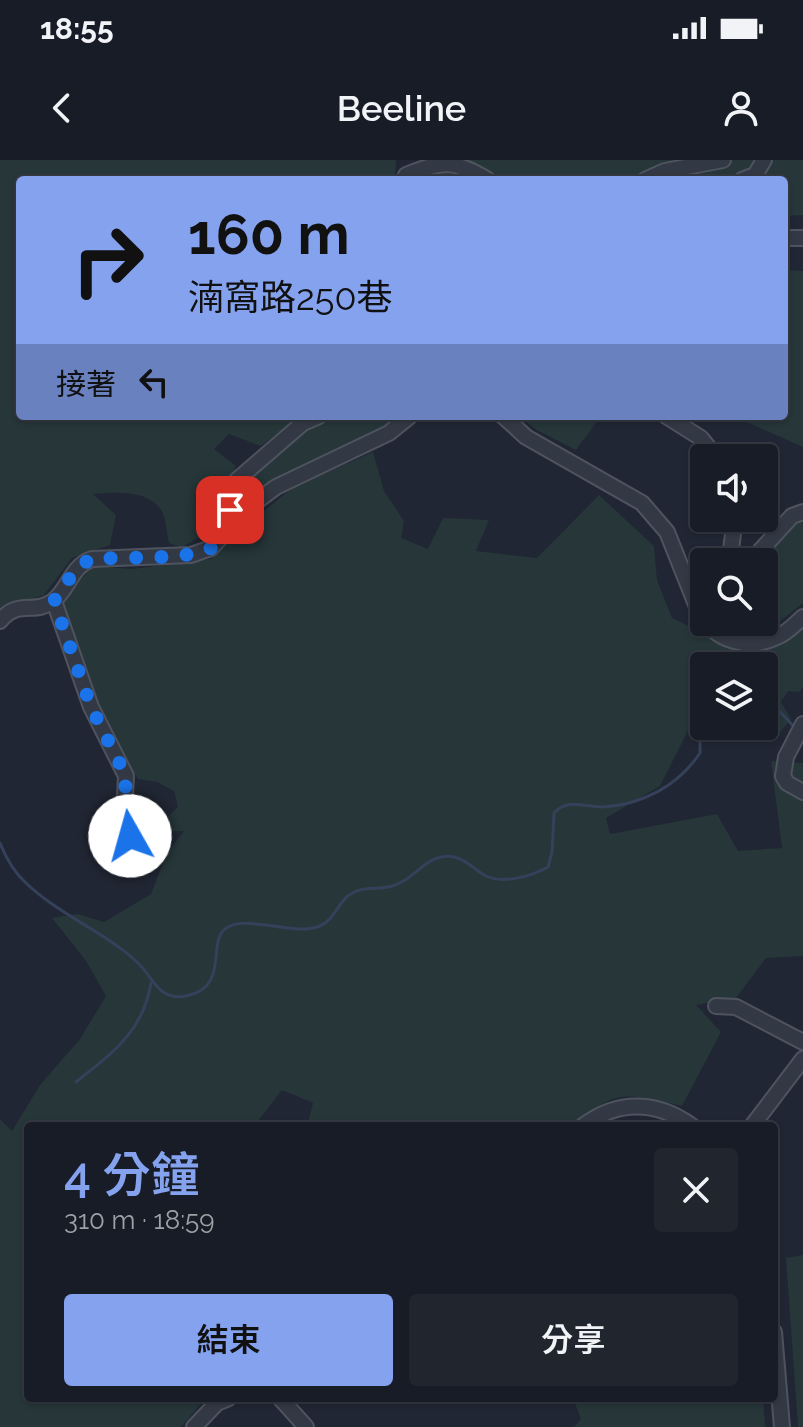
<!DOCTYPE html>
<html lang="zh-TW">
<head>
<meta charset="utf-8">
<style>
  :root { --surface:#181c26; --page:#21252e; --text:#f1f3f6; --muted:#9fa1a7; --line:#363a43; --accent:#85a2ef }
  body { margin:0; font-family:Raleway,"Noto Sans TC",sans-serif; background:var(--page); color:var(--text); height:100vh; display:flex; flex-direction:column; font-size:30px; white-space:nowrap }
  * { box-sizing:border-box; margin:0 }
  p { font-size:26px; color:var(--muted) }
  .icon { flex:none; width:44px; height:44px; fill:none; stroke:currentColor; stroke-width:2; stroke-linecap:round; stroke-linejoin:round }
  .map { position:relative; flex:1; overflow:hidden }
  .details { position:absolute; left:24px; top:962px; width:754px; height:280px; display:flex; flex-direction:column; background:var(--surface); border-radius:8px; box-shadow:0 2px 6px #0004,0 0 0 2px var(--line) }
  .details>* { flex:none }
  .guide { position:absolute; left:16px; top:16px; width:772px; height:244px; border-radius:8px; box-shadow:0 2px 6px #0004,0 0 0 2px var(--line); background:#85a2ef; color:#111; overflow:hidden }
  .fabs { position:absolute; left:690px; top:284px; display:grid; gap:16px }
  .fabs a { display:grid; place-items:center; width:88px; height:88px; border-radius:8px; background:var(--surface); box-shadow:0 2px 6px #0004,0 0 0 2px var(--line); font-size:40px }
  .pin { position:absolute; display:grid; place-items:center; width:68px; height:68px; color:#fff; margin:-34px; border-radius:16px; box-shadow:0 4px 12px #0006 }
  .me { position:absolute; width:88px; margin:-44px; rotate:353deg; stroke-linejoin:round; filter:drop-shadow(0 0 6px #0008) }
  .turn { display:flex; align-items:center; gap:28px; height:168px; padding:0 40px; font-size:36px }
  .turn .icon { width:104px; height:104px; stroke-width:2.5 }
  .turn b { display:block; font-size:56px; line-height:68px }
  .then { display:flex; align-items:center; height:76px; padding:0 40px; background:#0003; gap:16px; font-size:30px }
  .round { display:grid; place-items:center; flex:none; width:84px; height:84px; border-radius:8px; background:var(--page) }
  .overview { display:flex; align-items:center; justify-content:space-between; height:136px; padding:0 40px }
  h1 { font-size:48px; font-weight:600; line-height:60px; color:var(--accent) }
  .action { display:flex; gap:16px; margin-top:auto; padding:16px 40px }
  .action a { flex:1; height:92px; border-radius:8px; background:var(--accent); color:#111; font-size:32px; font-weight:600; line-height:92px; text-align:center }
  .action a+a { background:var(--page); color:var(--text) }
  .status { display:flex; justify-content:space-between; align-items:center; height:56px; padding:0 40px; background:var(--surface); direction:ltr }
  .status svg { height:22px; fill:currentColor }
  header { display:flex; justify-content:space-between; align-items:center; height:104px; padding:0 40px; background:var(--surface); font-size:36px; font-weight:600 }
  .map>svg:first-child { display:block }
  .green { fill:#263639 }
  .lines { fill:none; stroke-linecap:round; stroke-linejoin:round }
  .stream { stroke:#35405a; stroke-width:3 }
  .minor-casing { stroke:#4e535f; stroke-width:18 }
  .minor { stroke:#333944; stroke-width:14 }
  .route { stroke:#1a73e8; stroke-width:14; stroke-dasharray:0 25.2 }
</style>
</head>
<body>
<div class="status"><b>18:55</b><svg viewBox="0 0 49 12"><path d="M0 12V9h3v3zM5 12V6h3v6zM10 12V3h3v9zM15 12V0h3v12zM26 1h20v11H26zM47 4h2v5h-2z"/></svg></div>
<header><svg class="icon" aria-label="back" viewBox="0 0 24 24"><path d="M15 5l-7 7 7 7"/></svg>Beeline<svg class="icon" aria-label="person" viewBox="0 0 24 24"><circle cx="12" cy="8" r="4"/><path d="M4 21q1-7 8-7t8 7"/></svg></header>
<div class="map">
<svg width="803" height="1267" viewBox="0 0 803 1267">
  <rect width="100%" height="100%" fill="#202633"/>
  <path class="green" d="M0,0H396L395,20H20V256H300L261,286L229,274L214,289L236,306C215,345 230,365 181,387L169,383C167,374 166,364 164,356C154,329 116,332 93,334L116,355L110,385L72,398L44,435L0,447Z
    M429,0H803V55L784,56V20H436Z
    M784,110L803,111V287L740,259V256H784Z
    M343,256H397L385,267L270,325L235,348L246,320L302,271Z
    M518,256H601L576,290L537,270Z
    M373,292L384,331L404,361L401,378L428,389L443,358L489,360L476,391L537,398L599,335L654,386L657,420L672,458L741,491L780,483L803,465V527L799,532L788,531L781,542L791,559L776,577L764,561V506H704V556L694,559L660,626L606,658L610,674L717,654L738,691L782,688L771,601L803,603V796L766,798L736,838L696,845L721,872L682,946C623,933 620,928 569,966H307L313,943L282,930L254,966H28V1238H206L181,1267H0V959L12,971L40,925L80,879L106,836L86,801L52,758L77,754L104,762L151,734L167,693L184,671L152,672L178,647L174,631L157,622L138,619L78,527L48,452L94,406L132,409L211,399L238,372L292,328Z
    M803,351V443L774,466L745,474L716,462H764V402H759Z
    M803,1095V1267H798L786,1098Z
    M573,1238H763L765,1267H574L581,1259Z"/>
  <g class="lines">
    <path class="stream" d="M764,539L771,542L796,569
      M0,683C6,698 14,712 26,723C59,755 109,774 139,804C154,819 159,841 186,836C230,827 207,783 225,769C245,753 293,777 320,766C334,760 338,743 349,735C362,725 380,731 395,725C412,720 424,700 441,697C460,693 470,706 484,715C502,725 532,716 548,707L552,692L554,653C568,638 584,647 602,647C642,645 678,626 700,593V572L704,555
      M76,922C112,893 143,872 151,823"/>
    <defs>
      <path id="minor" d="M406,15C443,0 455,0 488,20
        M645,20L665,11L723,0
        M742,20L755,15L764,0
        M784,78H803
        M503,256L526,277L642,343L667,372L699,452C714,481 748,491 777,477C787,473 795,464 803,457
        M666,256L701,278L717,298
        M228,368L232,332L237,320L303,263L319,256
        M733,402L730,398L735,358
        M750,402L792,356L803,352
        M54,441L91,547L126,616L124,656L130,676
        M0,461C17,439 35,455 53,441C69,429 71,406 92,399L191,395L211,388L249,347L276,327L389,273L410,256
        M803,564L786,597L783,616L787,623L803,632
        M716,846L736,847L803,882
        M583,966C617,940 656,940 692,966
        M752,966L803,899
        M774,1172L782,1267
        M280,1238L306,1267
        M194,1267L217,1243L229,1238"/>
    </defs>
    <use href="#minor" class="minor-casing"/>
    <use href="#minor" class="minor"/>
  </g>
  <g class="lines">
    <path class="route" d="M130,676L124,656L126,616L91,547L54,441L78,406L92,399C118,397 193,400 211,388C225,379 229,365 230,350"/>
  </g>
</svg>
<div class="fabs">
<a><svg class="icon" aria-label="sound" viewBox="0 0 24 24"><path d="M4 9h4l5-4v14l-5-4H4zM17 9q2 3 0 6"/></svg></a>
<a><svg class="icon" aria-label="search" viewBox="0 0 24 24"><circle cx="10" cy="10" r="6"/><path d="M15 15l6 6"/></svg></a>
<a><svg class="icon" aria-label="layers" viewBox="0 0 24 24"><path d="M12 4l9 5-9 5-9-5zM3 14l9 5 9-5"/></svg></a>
</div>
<div class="pin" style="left:230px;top:350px;background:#d93025"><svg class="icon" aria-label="arrive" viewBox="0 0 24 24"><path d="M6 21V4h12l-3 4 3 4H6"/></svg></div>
<svg class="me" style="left:130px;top:676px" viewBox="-20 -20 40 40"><circle r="19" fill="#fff"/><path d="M0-13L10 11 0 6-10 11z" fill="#1a73e8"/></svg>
<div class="guide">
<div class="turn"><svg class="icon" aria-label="right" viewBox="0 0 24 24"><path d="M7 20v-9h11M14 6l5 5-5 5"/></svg><div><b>160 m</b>湳窩路250巷</div></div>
<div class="then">接著<svg class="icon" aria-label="left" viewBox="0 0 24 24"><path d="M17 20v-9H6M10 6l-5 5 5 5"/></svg></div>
</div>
<section class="details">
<div class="overview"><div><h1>4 分鐘</h1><p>310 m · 18:59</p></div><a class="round"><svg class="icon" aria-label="close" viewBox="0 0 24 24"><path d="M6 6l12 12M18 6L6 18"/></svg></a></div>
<div class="action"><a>結束</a><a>分享</a></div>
</section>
</div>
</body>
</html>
